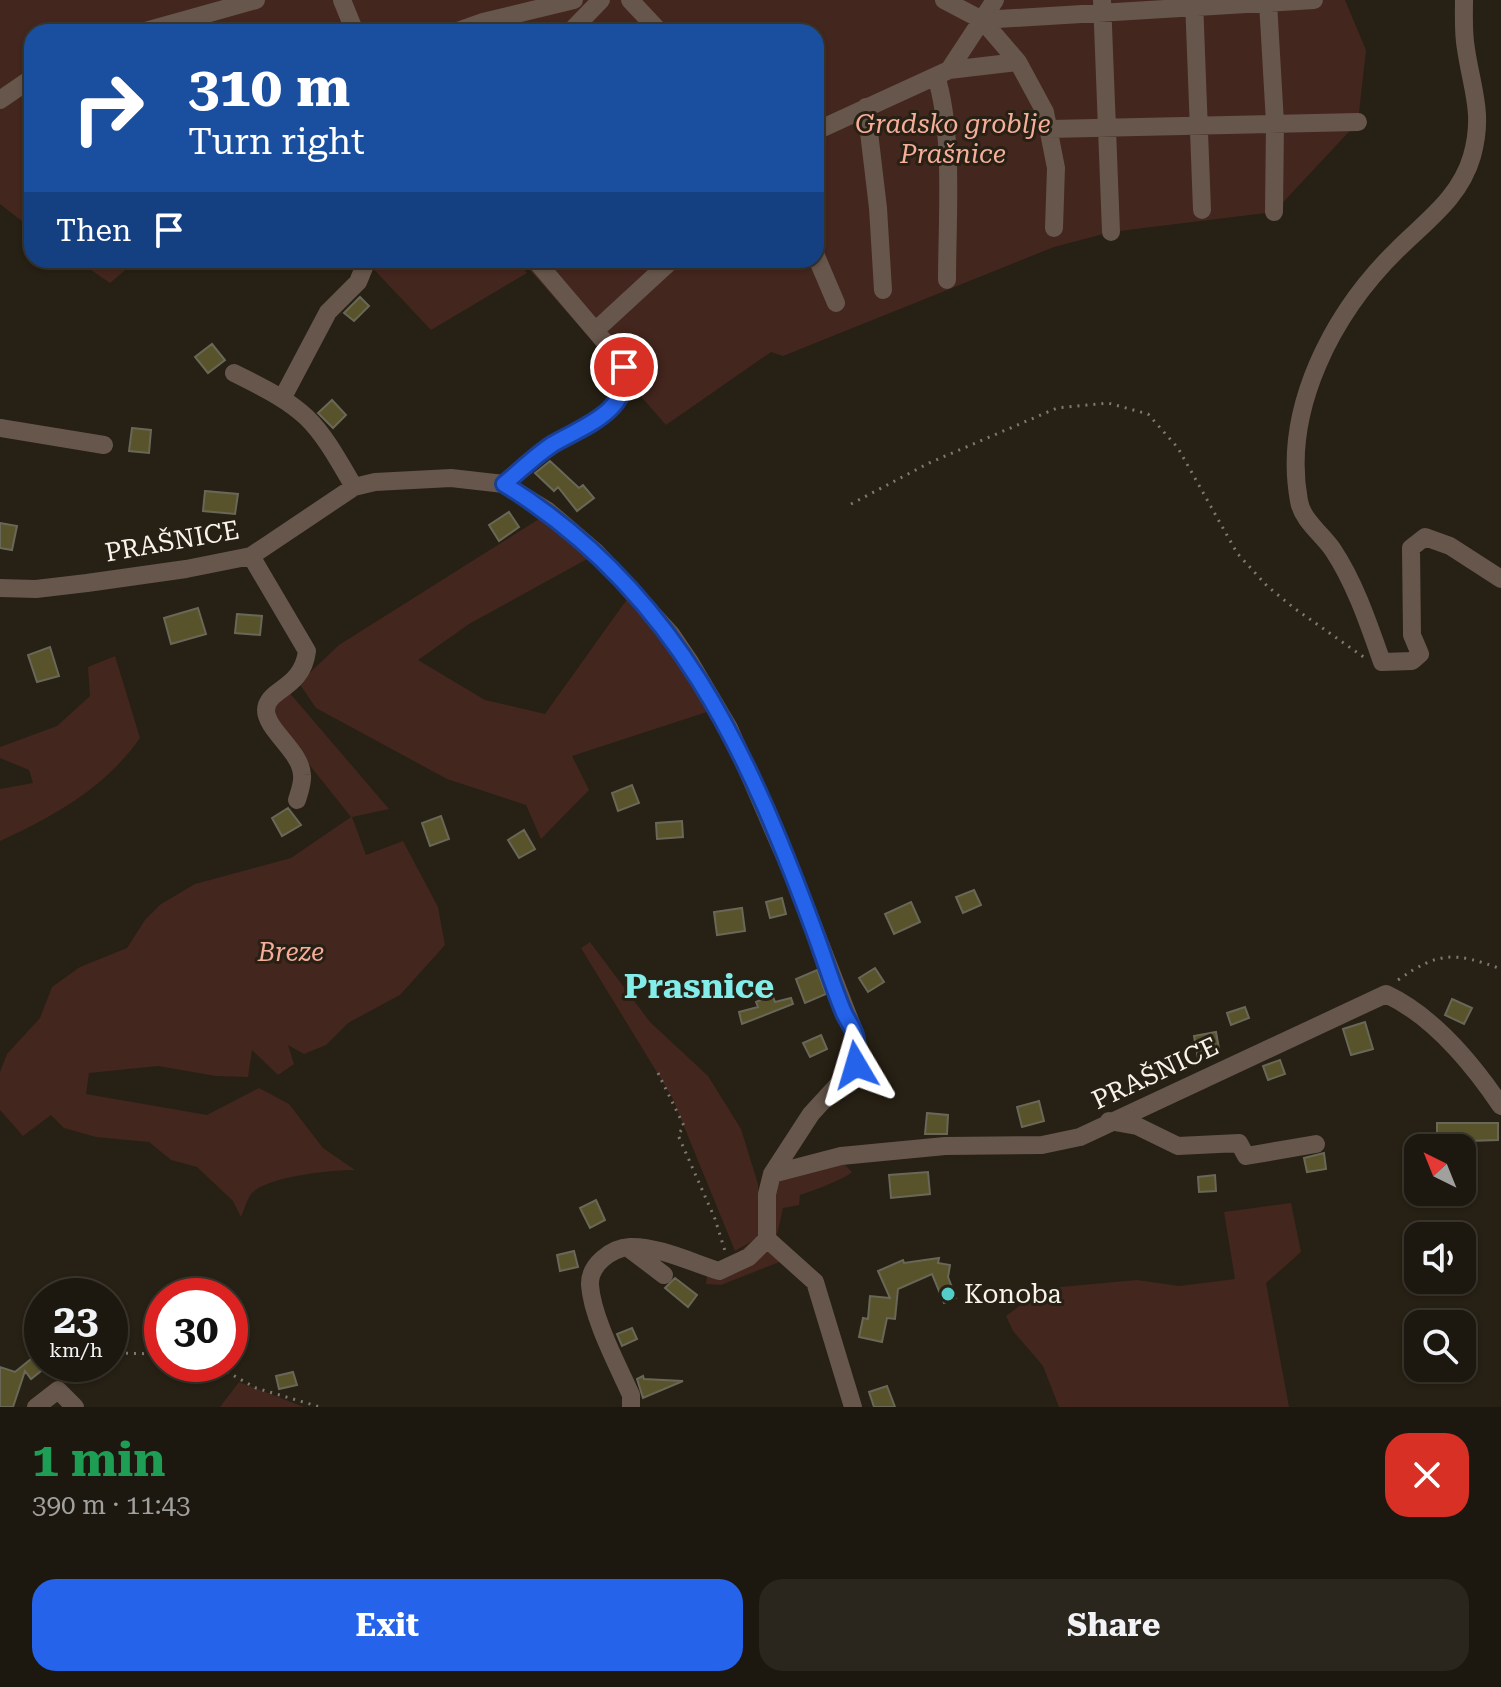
<!DOCTYPE html>
<html lang="en">
<head>
<meta charset="utf-8">
<style>
  :root { --surface:#1d180f; --page:#2a251d; --text:#f1f3f6; --muted:#a0a09e; --line:#3b372f; --accent:#2563eb }
  body { margin:0; font-family:"Roboto Serif",serif; background:var(--page); color:var(--text); height:100vh; display:flex; flex-direction:column; font-size:30px; white-space:nowrap }
  * { box-sizing:border-box; margin:0 }
  p { font-size:26px; color:var(--muted) }
  .icon { flex:none; width:44px; height:44px; fill:none; stroke:currentColor; stroke-width:2; stroke-linecap:round; stroke-linejoin:round }
  .map { position:relative; height:1407px; overflow:hidden }
  .sheet { display:flex; flex-direction:column; background:var(--surface); flex:1 }
  .sheet>* { flex:none }
  .guide { position:absolute; left:24px; top:24px; width:800px; height:244px; border-radius:24px; box-shadow:0 2px 6px #0004,0 0 0 2px var(--line); background:#1a4fa0; color:#fff; overflow:hidden }
  .needle { width:52px; rotate:317deg }
  .controls { position:absolute; left:1404px; top:1134px; display:grid; gap:16px }
  .controls a { display:grid; place-items:center; width:72px; height:72px; border-radius:16px; background:var(--surface); box-shadow:0 2px 6px #0004,0 0 0 2px var(--line); font-size:40px }
  .speed { position:absolute; left:24px; top:1278px; display:flex; gap:16px; font-size:40px; font-weight:700; text-align:center }
  .speed>* { display:grid; place-content:center; width:104px; height:104px; border-radius:50%; background:var(--surface); box-shadow:0 2px 6px #0004,0 0 0 2px var(--line); line-height:1 }
  .speed small { font-size:20px; font-weight:400 }
  .speed .limit { border:12px solid #d22; background:#fff; color:#111 }
  .pin { position:absolute; display:grid; place-items:center; width:68px; height:68px; color:#fff; margin:-34px; border:4px solid #fff; border-radius:50%; box-shadow:0 2px 8px #0007 }
  .me { position:absolute; width:88px; margin:-44px; rotate:353deg; stroke-linejoin:round; filter:drop-shadow(0 0 6px #0008) }
  .turn { display:flex; align-items:center; gap:28px; height:168px; padding:0 32px; font-size:36px }
  .turn .icon { width:104px; height:104px; stroke-width:2.5 }
  .turn b { display:block; font-size:56px; line-height:68px }
  .then { display:flex; align-items:center; height:76px; padding:0 32px; background:#0003; gap:16px; font-size:30px }
  .round { display:grid; place-items:center; flex:none; width:84px; height:84px; border-radius:24px; background:var(--page) }
  .headline { display:flex; align-items:center; justify-content:space-between; height:136px; padding:0 32px }
  h1 { font-size:48px; font-weight:700; line-height:60px; color:#1e9e55 }
  .cta { display:flex; gap:16px; margin-top:auto; padding:16px 32px }
  .cta a { flex:1; height:92px; border-radius:24px; background:var(--accent); color:#fff; font-size:32px; font-weight:700; line-height:92px; text-align:center }
  .cta a+a { background:var(--page); color:var(--text) }
  .map>svg:first-child { display:block }
  .green { fill:#43261e }
  .building { fill:#58532a; stroke:#696758; stroke-width:2 }
  .lines { fill:none; stroke-linecap:round; stroke-linejoin:round }
  .path { stroke:#7f786e; stroke-width:3; stroke-dasharray:2 6; stroke-linecap:butt }
  .minor { stroke:#66564b; stroke-width:18 }
  .route-casing { stroke:#184099; stroke-width:20 }
  .route { stroke:#2563eb; stroke-width:14 }
  .poi-dot { fill:#53cdc9; stroke:#272014; stroke-width:3 }
  .labels { text-anchor:middle; dominant-baseline:central; stroke-width:6; stroke-linejoin:round; paint-order:stroke }
  .park-label { font-size:26px; font-style:italic; fill:#f6ae9a; stroke:#272014 }
  .street-label { font-size:26px; fill:#f8f3eb; stroke:#272014 }
  .poi-label { font-size:26px; fill:#f8f3eb; stroke:#272014; text-anchor:start }
  .district-label { font-size:34px; font-weight:bold; fill:#82ede9; stroke:#272014 }
</style>
</head>
<body>
<div class="map">
<svg width="1501" height="1407" viewBox="0 0 1501 1407">
  <rect width="100%" height="100%" fill="#272014"/>
  <path class="green" d="M0,0H1345L1366,50L1358,122L1274,212L1111,232L1054,247L783,356L771,352L666,425L521,260H816V32H32V229L0,204Z
    M76,260H137L110,283Z
    M365,260H516L527,273L431,330Z
    M542,517L589,558L469,624L418,660L485,700L545,714L630,595L668,638L713,710L572,756L589,790L541,839L526,805L447,779L316,708L299,683L339,645Z
    M115,656L140,738C106,787 53,817 0,841V789L33,783L29,770L0,758V747L57,726L90,696L88,667Z
    M288,691L389,809L352,817L366,855L403,841L438,907L445,945L400,995L348,1023L326,1045L304,1054L288,1045L294,1064L278,1075L252,1050L248,1077L216,1076L158,1066L89,1073L86,1094L207,1115L259,1088L289,1104L323,1148L355,1170C332,1170 267,1176 251,1194C247,1200 244,1210 241,1217L233,1201L197,1167L171,1160L149,1142L96,1137L64,1128L51,1115L23,1136L0,1110V1072L7,1054L40,1018L52,987L80,967L127,948L145,920L161,904L195,884L291,858L351,817L264,708Z
    M590,942L650,1022L708,1076L741,1129L758,1184L760,1234L782,1261L721,1285L706,1284L709,1262L720,1267L754,1240L735,1251L672,1097L581,948Z
    M841,1161L852,1172C845,1179 810,1192 800,1195L799,1205L783,1208L776,1239L768,1190L796,1169Z
    M1291,1203L1301,1252L1266,1283L1289,1407H1059L1043,1366L1013,1331L1006,1316L1031,1297L1060,1287L1137,1280L1179,1286L1235,1279L1224,1212Z
    M239,1382L304,1407H220Z"/>
  <path class="building" d="M360,297L369,306L354,321L344,313Z
    M212,344L225,360L208,373L195,357Z
    M332,400L346,415L333,428L318,413Z
    M132,428L151,430L149,453L129,451Z
    M550,461L579,488L583,485L594,498L577,511L558,487L554,491L535,473Z
    M205,491L238,494L235,514L203,511Z
    M509,512L519,527L499,541L489,525Z
    M0,523L17,526L12,550L0,548Z
    M198,608L206,634L171,644L164,618Z
    M237,614L262,616L260,635L235,633Z
    M50,647L59,676L37,682L28,655Z
    M632,785L639,803L618,811L612,793Z
    M288,808L301,825L282,836L272,818Z
    M441,816L449,839L430,846L422,823Z
    M682,821L683,837L657,839L656,823Z
    M524,830L535,849L519,858L508,840Z
    M974,890L981,905L963,913L956,897Z
    M782,898L786,914L770,918L766,902Z
    M911,902L920,922L894,934L885,914Z
    M742,908L745,931L717,935L714,912Z
    M875,968L884,982L868,992L859,978Z
    M817,970L826,994L805,1003L796,979Z
    M772,994L775,1002L791,998L793,1004L742,1024L739,1012L758,1007L756,1002Z
    M1452,999L1472,1008L1464,1024L1445,1015Z
    M1245,1007L1249,1018L1231,1025L1227,1013Z
    M1365,1022L1373,1049L1351,1055L1343,1029Z
    M1216,1032L1220,1054L1198,1058L1194,1036Z
    M821,1035L827,1049L810,1057L803,1043Z
    M1280,1060L1285,1074L1268,1080L1263,1066Z
    M1039,1101L1044,1121L1022,1127L1017,1107Z
    M927,1113L948,1115L947,1134H925Z
    M1437,1123H1498V1140L1437,1142Z
    M1324,1153L1326,1169L1307,1172L1304,1158Z
    M928,1172L930,1194L891,1198L889,1175Z
    M1215,1175L1216,1191L1199,1192L1198,1177Z
    M596,1200L605,1220L590,1228L580,1208Z
    M574,1251L578,1267L560,1271L557,1255Z
    M939,1258L938,1263L950,1265L948,1277L956,1298L944,1303L932,1274L898,1289L895,1319L887,1318L882,1342L859,1337L863,1318L868,1319L870,1296L890,1298L878,1271L903,1260L904,1263Z
    M675,1278L697,1295L688,1307L665,1288Z
    M632,1328L637,1339L622,1346L617,1334Z
    M36,1355L46,1367L31,1379L25,1371L13,1407H0V1367L15,1372Z
    M293,1372L297,1385L279,1389L276,1376Z
    M643,1376L644,1379L683,1381L643,1398L637,1379Z
    M887,1386L895,1407H874L869,1392Z"/>
  <g class="lines">
    <path class="path" d="M851,504L929,463L1057,408L1108,403L1148,414L1178,448L1237,553L1267,586L1294,608L1365,658
      M1398,980C1439,951 1455,952 1501,969
      M658,1073L684,1126L678,1135L715,1219L725,1251
      M110,1353L162,1354
      M213,1364L256,1388L320,1407
      M65,1376L75,1364"/>
    <path class="minor" d="M342,0L355,32
      M630,0L660,32
      M944,0L982,20L1018,62L1045,112L1056,168L1054,228
      M1102,0L1111,232
      M1194,0L1202,210
      M1464,0C1464,16 1463,33 1466,49C1472,90 1484,113 1472,156C1460,198 1426,221 1397,250C1333,313 1282,409 1299,501C1302,520 1323,535 1333,550C1355,583 1369,625 1382,662L1412,661L1420,654L1412,635L1411,548L1425,537L1450,546L1501,579
      M1268,2L1275,123L1274,212
      M982,20L1314,0
      M142,32L256,0
      M455,32L483,22L574,0
      M570,32L601,0
      M949,70L1018,62
      M936,76C954,133 947,220 947,280
      M0,100L32,78
      M866,107L878,208L883,290
      M1050,129L1358,122
      M816,131L949,70L995,0
      M816,256L836,303
      M596,330L672,260
      M234,373C307,409 314,417 354,487
      M283,397L328,312L358,282L367,260
      M0,428L104,445
      M504,484C520,471 536,455 553,444C582,428 641,405 621,361L535,260
      M251,556L307,651C302,690 267,688 266,710C266,730 301,751 302,775C303,783 299,793 297,800
      M0,588L36,589L87,583L186,569L251,556L354,487L375,482L451,478L504,484L548,511L596,552L671,634L690,662L729,728L798,887L856,1036V1065L811,1114L772,1174L767,1194V1239L815,1282L853,1407
      M1109,1121L1137,1126L1178,1146L1239,1143L1246,1156L1316,1144
      M772,1174L841,1156L945,1146L1042,1145L1080,1137L1386,994C1433,1016 1472,1063 1501,1106
      M631,1250L664,1275
      M36,1407L58,1390L75,1407
      M631,1407V1395C618,1366 592,1317 590,1285C589,1265 611,1248 630,1247C658,1246 693,1263 719,1271L749,1257L767,1239"/>
  </g>
  <g class="lines">
    <defs>
      <path id="route" d="M624,367C632,411 582,427 553,444C536,455 520,471 504,484C676,590 748,751 815,933C825,960 833,987 844,1013C847,1020 853,1027 855,1035C858,1044 856,1056 856,1065"/>
    </defs>
    <use href="#route" class="route-casing"/>
    <use href="#route" class="route"/>
  </g>
  <circle class="poi-dot" cx="948" cy="1294" r="8"/>
  <g class="labels">
    <g class="park-label">
      <text x="953" y="124">Gradsko groblje<tspan x="953" dy="30">Prašnice</tspan></text>
      <text x="291" y="952">Breze</text>
    </g>
    <g class="street-label">
      <text transform="translate(172 541) rotate(-10)">PRAŠNICE</text>
      <text transform="translate(1155 1073) rotate(-25)">PRAŠNICE</text>
    </g>
    <g class="poi-label">
      <text x="964" y="1294">Konoba</text>
    </g>
    <g class="district-label">
      <text x="699" y="986">Prasnice</text>
    </g>
  </g>
</svg>
<div class="controls">
<a><svg class="needle" viewBox="-14 -14 28 28"><path d="M0-13l5 13h-10z" fill="#e53935"/><path d="M0 13l5-13h-10z" fill="#a0a09e"/></svg></a>
<a><svg class="icon" aria-label="sound" viewBox="0 0 24 24"><path d="M4 9h4l5-4v14l-5-4H4zM17 9q2 3 0 6"/></svg></a>
<a><svg class="icon" aria-label="search" viewBox="0 0 24 24"><circle cx="10" cy="10" r="6"/><path d="M15 15l6 6"/></svg></a>
</div>
<div class="speed"><div>23<small>km/h</small></div><div class="limit">30</div></div>
<div class="pin" style="left:624px;top:367px;background:#d93025"><svg class="icon" aria-label="arrive" viewBox="0 0 24 24"><path d="M6 21V4h12l-3 4 3 4H6"/></svg></div>
<svg class="me" style="left:856px;top:1065px" viewBox="-20 -20 40 40"><path d="M0-17L14 15 0 8-14 15z" fill="#2563eb" stroke="#fff" stroke-width="4"/></svg>
<div class="guide">
<div class="turn"><svg class="icon" aria-label="right" viewBox="0 0 24 24"><path d="M7 20v-9h11M14 6l5 5-5 5"/></svg><div><b>310 m</b>Turn right</div></div>
<div class="then">Then<svg class="icon" aria-label="arrive" viewBox="0 0 24 24"><path d="M6 21V4h12l-3 4 3 4H6"/></svg></div>
</div>
</div>
<section class="sheet">
<div class="headline"><div><h1>1 min</h1><p>390 m · 11:43</p></div><a class="round" style="background:#d93025;color:#fff"><svg class="icon" aria-label="close" viewBox="0 0 24 24"><path d="M6 6l12 12M18 6L6 18"/></svg></a></div>
<div class="cta"><a>Exit</a><a>Share</a></div>
</section>
</body>
</html>
